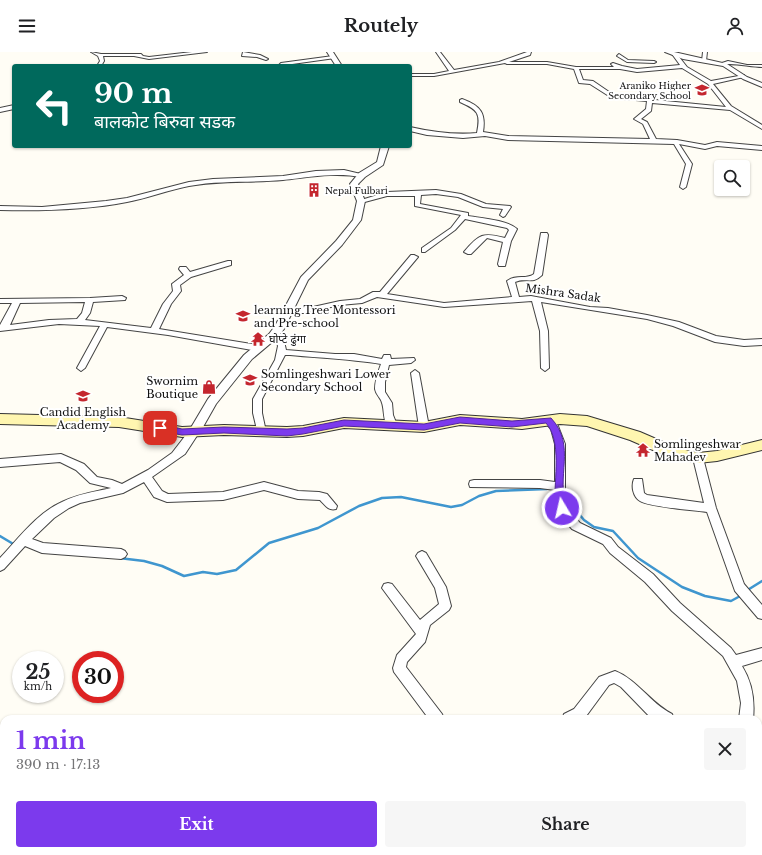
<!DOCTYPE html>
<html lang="en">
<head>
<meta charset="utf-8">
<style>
  :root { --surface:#fff; --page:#f6f6f6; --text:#202124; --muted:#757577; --accent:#7c3aed }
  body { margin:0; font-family:"Libre Baskerville","Noto Sans Devanagari",serif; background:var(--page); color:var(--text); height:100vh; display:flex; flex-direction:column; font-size:15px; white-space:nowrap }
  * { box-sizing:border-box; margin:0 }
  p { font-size:13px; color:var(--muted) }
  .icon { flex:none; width:22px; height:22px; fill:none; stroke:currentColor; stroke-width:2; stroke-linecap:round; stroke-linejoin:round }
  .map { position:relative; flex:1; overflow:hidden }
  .panel { position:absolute; left:0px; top:663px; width:762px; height:140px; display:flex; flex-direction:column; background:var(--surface); border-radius:12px 12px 0 0; box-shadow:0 1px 3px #0004 }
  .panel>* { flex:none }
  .guide { position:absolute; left:12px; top:12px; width:400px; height:84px; border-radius:4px; box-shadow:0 1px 3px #0004; background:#00695c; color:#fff; overflow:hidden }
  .buttons { position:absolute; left:714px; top:108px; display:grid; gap:8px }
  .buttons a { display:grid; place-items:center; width:36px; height:36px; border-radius:4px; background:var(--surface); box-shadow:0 1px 3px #0004; font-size:20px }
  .speed { position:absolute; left:12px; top:599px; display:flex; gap:8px; font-size:20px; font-weight:700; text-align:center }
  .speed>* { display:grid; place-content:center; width:52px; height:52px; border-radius:50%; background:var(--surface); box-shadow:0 1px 3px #0004; line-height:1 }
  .speed small { font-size:10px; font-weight:400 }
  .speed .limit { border:6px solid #d22; background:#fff; color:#111 }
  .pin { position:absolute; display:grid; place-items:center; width:34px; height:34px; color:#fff; margin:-17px; border-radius:8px; box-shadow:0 2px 6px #0006 }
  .me { position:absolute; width:44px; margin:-22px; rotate:351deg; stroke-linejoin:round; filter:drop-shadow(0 0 3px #0008) }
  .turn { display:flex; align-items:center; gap:14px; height:84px; padding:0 16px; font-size:18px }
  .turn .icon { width:52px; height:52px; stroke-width:2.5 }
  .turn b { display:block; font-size:28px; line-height:34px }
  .round { display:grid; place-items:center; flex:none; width:42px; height:42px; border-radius:4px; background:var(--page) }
  .head { display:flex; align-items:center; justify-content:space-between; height:68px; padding:0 16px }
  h1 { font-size:24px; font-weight:700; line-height:30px; color:var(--accent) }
  .action { display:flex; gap:8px; margin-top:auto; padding:8px 16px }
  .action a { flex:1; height:46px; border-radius:4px; background:var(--accent); color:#fff; font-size:16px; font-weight:700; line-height:46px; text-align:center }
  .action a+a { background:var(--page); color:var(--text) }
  header { display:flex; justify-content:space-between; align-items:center; height:52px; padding:0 16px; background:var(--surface); font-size:18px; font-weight:700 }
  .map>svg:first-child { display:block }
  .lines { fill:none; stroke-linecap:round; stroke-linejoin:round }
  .stream { stroke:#3f96cf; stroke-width:2.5 }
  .minor-casing { stroke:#444; stroke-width:2 }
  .tertiary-casing { stroke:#444; stroke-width:2 }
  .secondary-casing { stroke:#333; stroke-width:2 }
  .minor { fill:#fff; fill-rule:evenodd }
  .tertiary { fill:#fff; fill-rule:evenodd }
  .secondary { fill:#fff6b0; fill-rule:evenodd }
  .route { fill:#7c3aed; stroke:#51269a }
  .labels { text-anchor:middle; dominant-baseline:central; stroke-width:4; stroke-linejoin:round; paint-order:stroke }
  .far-poi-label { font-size:9px; fill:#111; stroke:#fff; text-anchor:end }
  .street-label { font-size:11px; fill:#111; stroke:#fff }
  .poi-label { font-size:11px; fill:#111; stroke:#fff; text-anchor:start }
</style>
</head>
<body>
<header><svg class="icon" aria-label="menu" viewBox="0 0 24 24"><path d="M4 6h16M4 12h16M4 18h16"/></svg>Routely<svg class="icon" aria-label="person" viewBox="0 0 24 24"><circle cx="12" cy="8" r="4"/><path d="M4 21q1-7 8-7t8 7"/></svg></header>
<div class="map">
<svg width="762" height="803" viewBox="0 0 762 803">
  <rect width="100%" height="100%" fill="#fffdf5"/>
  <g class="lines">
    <path class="stream" d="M562,438L568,439L574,456L584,468L594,475L613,479L638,506L682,535L705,544L731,549L742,543
      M0,484L15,493
      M119,506L144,509L162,514L184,524L203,520L217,522L236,518L269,491L318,476L359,454L382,446L401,445L451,455L462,453L479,444L496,439L547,437
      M746,539L762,529"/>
    <defs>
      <path id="minor" d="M91,0L101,2H141L143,4L149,5L192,0H207L149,7L134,4H103L104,9L101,14H97L100,9L98,4Z
        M243,0L260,3L268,7L266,8L257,5L242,4Z
        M436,0H440L454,18L499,10L527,0H531L530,3L509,10H547L576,15H614L611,12L613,11L622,14L637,17L680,13L672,2L676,1L687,15L711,29L744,23V25L713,32L731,54L762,73V77L730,58L652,51L651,59L641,67L647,70L656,87L677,88L705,93L717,90L762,94V98L717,94L705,97L679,92L692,112L686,135L683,137L680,135L686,112L674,92L508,88L485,84L463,86L427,83L410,79V75C432,80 455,83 477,81C481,61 478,58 460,50V48L462,47C481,54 486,61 483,80L508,84L650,87L643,72L634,67L646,57L647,49L612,46L590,32L579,31L574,17L547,12H507L505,11L434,24H410V22H434L449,19ZM682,16L708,32L726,55L615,44L593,29L583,28L579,17H620L637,20Z
        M703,0H707L706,9L704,10L702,9Z
        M619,2L628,8L654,9L656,10L654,11L627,10L617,4Z
        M333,4L335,6L278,14L281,11Z
        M728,9L747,13H762V15C749,15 733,10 721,13L719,12Z
        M14,53V57L0,60V56Z
        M344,118L365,123L362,125C334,120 311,125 283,128C252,131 220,128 189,134C168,138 148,146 127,150C86,158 42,159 0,158V154L42,155L106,149L127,146L189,130L213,127L283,124L316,119Z
        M436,138L461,142L486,152L510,154L511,155L505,164L503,165L500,163L503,157L483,155L458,145L436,142L421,143L420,152L468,161V164C480,166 508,168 517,177L511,189L505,214H499L498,212L503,190L487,186L471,202H468L464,200C479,182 483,180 505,186L509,178L507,176L465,167L455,178L425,200H422V196L451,176L461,163L415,154V144H387L361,151L358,149L387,140Z
        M541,181H547L548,183L542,223C532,233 526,225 515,230L519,245L531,244L590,255L608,256L647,263L679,270L716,284L744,288L762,287V293L744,294L715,290L673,274L647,267L541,250L548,279L549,316L545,319L541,316L540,279L532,249L444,255L377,245L362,251L340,253L304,261H288L284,259L288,257H304L340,249L360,247L373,240H380L411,203H414L418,205L387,242L444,251L512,245L507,229C516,222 526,228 534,222Z
        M228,209H231V213L191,225L180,233L181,239L171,252L159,277L257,293L261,296L260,298L257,299L168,283L107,275L85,316L81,319L77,316L100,274L59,272L0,279V273L12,251H0V247L90,246L122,244L126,246L125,248L93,250L90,261L85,268L151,276L163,252L173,239L172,232L184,223L179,217L180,215H186L190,220ZM85,250L82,261L77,267L49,268L10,273L20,251Z
        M274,281L283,285L286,298L335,302H354L382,307L384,303H390L391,307L414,306L415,308L411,311L389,313L385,330V340L392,351L393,363L397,373L395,375L392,376C382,373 385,359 382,351C381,346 376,343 375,337C375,328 378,320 381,312C351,307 320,306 290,303H285L262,347V361L266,380L264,382H258L253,361V347L275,308L278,294L276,288L270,284Z
        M415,318L419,321L429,375L424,378L419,375L411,321Z
        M548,365L551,366L558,374L565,392V450L572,462L580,471L611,486L618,495L653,522L680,551L731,596L736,603L762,596V608L742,614C752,630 755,648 753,667H739L741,651L737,629L723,604L672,559L645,530L610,501L603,492L572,477L564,468L555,450V438L540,436L470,435L469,432L470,429L474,428H540L555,430V392L551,377L543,368Z
        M195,376L200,379L185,402L152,425L162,439L168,442L223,440L264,430L298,439L319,440L327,442L337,454L336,457C328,459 325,453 320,448L298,447L264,438L223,448L167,450L154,445L144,430L123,441L80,451L69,456L54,466L32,487L43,491L121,497L125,499L127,502L125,505L121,507L42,501L25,494L4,517L0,519V506C19,486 37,461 62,450C77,442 94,440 111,436L90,431L76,418L60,410L0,415V407L61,402L84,412L97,425L112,428L122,432L148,418L172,401L189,379Z
        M698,402L702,403L703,406L716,456L744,532L762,553V567L758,566L735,539L707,460C693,458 649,455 640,449C633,445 631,434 634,427H642L644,441L647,443L704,451L693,406L694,403Z
        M422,499L426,501L446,535L451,554L449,558L430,573L425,590L407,610L406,615L442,662L444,667H429L394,620L393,616L397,603L416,582L382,536L384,532L388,531L392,532L420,568L439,552L435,536L416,504L418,501Z
        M615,619C638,628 650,651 672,662L674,667H652L621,635L614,631L609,633L584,667H562L564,662L574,657L599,625Z
        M758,697L762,699V727L758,725Z
        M137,799H154L156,803H139Z
        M333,799H351L349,803H331Z"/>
      <path id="tertiary" d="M327,0H333L342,14H336Z
        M665,0H674L727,12L747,25L762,31V35L743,27L723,14L683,7Z
        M381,94H389L383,113L365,125L358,132L365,149L361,168L342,193L308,228L284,277L277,286L252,307L216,352L199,382L195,383L191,382L189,379L208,347L244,303L269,282L275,274L301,225L336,189L353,168L357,149L350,132L359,121L377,110Z"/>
      <path id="secondary" d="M0,362L119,365L182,375L224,373L287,375L303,374L344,366L424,370L460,363L522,367L560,362L587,364L640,380L677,396L698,401L717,399L762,388V398L717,409L698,411L669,405L630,388L587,374L560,372L522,377L460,373L424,380L344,376L303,384L287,385L224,383L182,385L119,375L0,372Z"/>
    </defs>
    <use href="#minor" class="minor-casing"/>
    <use href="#tertiary" class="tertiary-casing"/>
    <use href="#secondary" class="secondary-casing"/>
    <use href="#minor" class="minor"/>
    <use href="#tertiary" class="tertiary"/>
    <use href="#secondary" class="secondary"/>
  </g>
  <path class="route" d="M460,365L512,369L551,366C577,394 555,425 567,456L566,458H559L555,450C554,427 562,389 546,371L512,375L460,371L424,378L344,374L303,382L287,384L224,381L182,383L160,379L156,376L160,372L182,377L224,375L287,377L303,376L344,368L424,372Z"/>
  <defs>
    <symbol id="school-bare" viewBox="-9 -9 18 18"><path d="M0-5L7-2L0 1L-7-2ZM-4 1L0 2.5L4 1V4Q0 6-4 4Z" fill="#c4262e" stroke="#fff" stroke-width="2.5" paint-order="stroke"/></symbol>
    <symbol id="building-bare" viewBox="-9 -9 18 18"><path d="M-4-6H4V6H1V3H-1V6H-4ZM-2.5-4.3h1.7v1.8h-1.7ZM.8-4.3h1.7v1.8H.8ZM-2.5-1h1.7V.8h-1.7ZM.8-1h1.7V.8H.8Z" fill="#c4262e" stroke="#fff" stroke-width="2.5" paint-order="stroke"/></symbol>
    <symbol id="temple-bare" viewBox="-9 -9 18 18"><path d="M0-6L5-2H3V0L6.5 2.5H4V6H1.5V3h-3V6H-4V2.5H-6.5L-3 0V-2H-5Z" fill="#c4262e" stroke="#fff" stroke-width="2.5" paint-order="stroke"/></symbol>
    <symbol id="shop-bare" viewBox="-9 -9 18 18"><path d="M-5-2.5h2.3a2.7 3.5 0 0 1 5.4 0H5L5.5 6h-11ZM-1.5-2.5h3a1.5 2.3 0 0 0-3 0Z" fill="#c4262e" stroke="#fff" stroke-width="2.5" paint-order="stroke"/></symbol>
  </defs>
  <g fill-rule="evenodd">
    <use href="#school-bare" x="692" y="28" width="20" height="20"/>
    <use href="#building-bare" x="304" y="128" width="20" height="20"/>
    <use href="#school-bare" x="233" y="254" width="20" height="20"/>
    <use href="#temple-bare" x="248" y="277" width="20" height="20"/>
    <use href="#school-bare" x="240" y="318" width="20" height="20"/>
    <use href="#shop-bare" x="199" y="325" width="20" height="20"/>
    <use href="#school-bare" x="73" y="334" width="20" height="20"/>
    <use href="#temple-bare" x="633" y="388" width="20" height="20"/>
  </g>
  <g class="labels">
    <g class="far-poi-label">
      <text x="691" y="33">Araniko Higher<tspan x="691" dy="10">Secondary School</tspan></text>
      <text x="325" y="138" text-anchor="start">Nepal Fulbari</text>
    </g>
    <g class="street-label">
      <text transform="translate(563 241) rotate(8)">Mishra Sadak</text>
    </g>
    <g class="poi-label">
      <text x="254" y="258">learning Tree Montessori<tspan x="254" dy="13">and Pre-school</tspan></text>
      <text x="269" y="287">घोप्टे ढुंगा</text>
      <text x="261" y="322">Somlingeshwari Lower<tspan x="261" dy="13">Secondary School</tspan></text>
      <text x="198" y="329" text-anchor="end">Swornim<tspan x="198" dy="13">Boutique</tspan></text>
      <text x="83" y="360" text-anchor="middle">Candid English<tspan x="83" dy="13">Academy</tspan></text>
      <text x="654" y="392">Somlingeshwar<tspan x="654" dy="13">Mahadev</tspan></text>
    </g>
  </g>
</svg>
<div class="buttons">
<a><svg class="icon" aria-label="search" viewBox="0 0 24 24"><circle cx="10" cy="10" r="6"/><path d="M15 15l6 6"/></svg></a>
</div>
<div class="speed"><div>25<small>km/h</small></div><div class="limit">30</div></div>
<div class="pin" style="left:160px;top:376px;background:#d93025"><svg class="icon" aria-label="arrive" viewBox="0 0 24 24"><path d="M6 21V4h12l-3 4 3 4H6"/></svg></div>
<svg class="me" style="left:562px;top:456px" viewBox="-20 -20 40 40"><circle r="17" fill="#7c3aed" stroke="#fff" stroke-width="3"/><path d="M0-11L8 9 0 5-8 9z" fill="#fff"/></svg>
<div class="guide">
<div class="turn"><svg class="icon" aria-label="left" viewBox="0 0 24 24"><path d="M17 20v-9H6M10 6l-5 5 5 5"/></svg><div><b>90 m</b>बालकोट बिरुवा सडक</div></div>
</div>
<section class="panel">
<div class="head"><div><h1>1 min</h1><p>390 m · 17:13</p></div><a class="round"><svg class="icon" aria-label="close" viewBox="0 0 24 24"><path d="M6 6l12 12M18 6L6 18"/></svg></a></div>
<div class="action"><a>Exit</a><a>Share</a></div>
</section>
</div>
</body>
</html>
